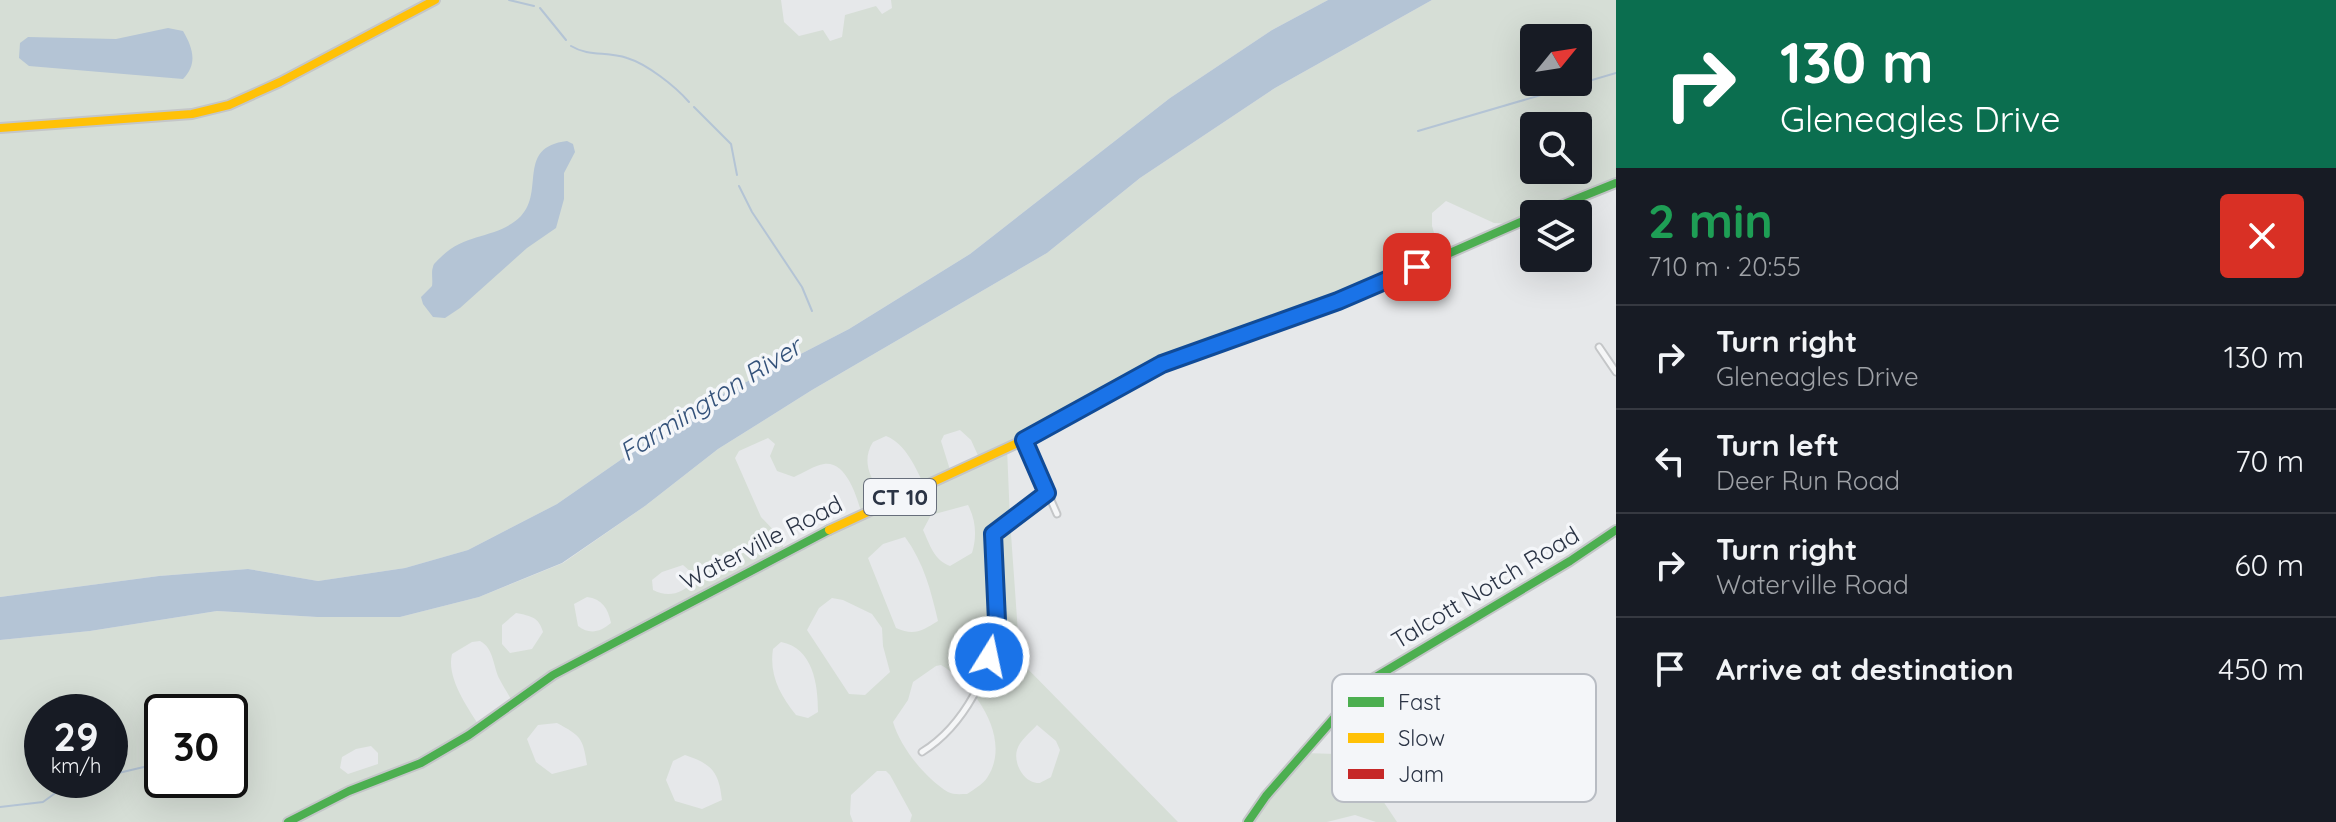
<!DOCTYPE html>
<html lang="en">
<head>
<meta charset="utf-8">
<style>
  :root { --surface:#171b24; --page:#20242c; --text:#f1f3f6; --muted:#9ea1a6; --line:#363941 }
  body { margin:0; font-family:Quicksand,sans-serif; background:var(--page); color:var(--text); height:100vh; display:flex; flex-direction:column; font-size:30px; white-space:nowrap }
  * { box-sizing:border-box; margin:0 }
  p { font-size:26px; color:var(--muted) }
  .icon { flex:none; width:44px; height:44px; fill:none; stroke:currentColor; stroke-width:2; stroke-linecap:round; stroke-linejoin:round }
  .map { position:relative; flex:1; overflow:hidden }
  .details { display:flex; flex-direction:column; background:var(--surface); width:720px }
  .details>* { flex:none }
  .guide { background:#0b6e4f; color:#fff; overflow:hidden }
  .needle { width:52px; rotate:60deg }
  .controls { position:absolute; left:1520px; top:24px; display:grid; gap:16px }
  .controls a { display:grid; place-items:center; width:72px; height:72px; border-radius:8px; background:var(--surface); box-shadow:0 8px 32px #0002; font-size:40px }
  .speed { position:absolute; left:24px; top:694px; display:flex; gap:16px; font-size:40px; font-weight:700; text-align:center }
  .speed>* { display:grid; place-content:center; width:104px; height:104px; border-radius:50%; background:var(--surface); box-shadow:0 8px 32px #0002; line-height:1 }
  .speed small { font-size:20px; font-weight:400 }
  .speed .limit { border:4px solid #111; border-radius:12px; background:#fff; color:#111 }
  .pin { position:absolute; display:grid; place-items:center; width:68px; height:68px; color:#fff; margin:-34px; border-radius:16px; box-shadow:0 4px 12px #0006 }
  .me { position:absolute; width:88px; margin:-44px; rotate:10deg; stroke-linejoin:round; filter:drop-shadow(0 0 6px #0008) }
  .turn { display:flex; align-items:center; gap:28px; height:168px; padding:0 32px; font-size:36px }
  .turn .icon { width:104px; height:104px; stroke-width:2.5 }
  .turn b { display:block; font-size:56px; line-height:68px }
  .round { display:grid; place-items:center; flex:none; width:84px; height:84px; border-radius:8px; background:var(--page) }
  .headline { display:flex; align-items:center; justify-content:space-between; height:136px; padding:0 32px }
  h1 { font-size:48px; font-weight:700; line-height:60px; color:#1e9e55 }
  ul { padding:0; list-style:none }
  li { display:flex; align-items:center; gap:24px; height:104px; padding:0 32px; border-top:2px solid var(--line) }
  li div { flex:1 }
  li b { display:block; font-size:30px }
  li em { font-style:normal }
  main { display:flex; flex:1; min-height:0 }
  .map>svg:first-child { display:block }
  .green { fill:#d6ded6; fill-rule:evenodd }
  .water { fill:#b4c4d5 }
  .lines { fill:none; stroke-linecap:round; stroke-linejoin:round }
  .stream { stroke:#b4c4d5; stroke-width:2 }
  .street-casing { stroke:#c4c6c8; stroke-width:9 }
  .fast-casing { stroke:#c4c6c8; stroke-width:12 }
  .slow-casing { stroke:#c4c6c8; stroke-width:12 }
  .jam-casing { stroke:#c4c6c8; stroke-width:12 }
  .street { stroke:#f5f6f7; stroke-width:5 }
  .fast { stroke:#4caf50; stroke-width:8 }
  .slow { stroke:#ffc107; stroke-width:8 }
  .jam { stroke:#c62828; stroke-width:8 }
  .route-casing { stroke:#114b97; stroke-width:20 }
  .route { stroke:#1a73e8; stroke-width:14 }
  .labels { text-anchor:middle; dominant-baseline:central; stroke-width:7; stroke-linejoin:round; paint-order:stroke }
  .shield { fill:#f4f6f9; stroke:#676e7b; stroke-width:2 }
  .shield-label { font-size:22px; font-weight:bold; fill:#2b3445 }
  .street-label { font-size:24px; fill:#2b3445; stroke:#f4f6f9 }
  .water-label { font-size:26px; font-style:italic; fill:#34527a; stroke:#f4f6f9 }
  .key { fill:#f4f6f9; stroke:#b8bcc3; stroke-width:2 }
  .key-label { font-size:22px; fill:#2b3445 }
</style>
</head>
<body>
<main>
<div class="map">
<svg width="1616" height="822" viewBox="0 0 1616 822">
  <rect width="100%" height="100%" fill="#e6e8ea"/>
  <path class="green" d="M0,0H781L784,22L799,36L823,30L830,41L842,37L845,15L876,6L882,14L892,8L891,0H1328L1272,30L1170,98L970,254L849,329L694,409L557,504L468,550L405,568L318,581L248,569L159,576L0,597Z
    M1432,0H1616V183L1514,224L1494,223L1446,201L1432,213V226L1441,256L1162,364L1007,448L1010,520L1020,661L1178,822H910L912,815L890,775L886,771H877L851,795L850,814L853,822H0V640L90,631L217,611L317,617H400L479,597L563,563L645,506L718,449L812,390L1047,253L1140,178L1275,88ZM1534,38H1578V82H1534ZM1534,126H1578V170H1534ZM960,430L971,440L980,460L951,473L941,441L944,435ZM886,436C905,443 916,468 924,485L898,497L892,492L879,490C869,476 862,459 873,442ZM768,438L775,444L770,456L777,471L794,477C803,473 815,465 824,464C847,461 857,498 862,514L785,552L780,537L761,517L735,458L739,451ZM968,505C976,520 977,537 972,553L950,566C934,560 930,545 923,530L931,515ZM905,537C924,563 931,591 938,621C922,631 914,636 896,628L868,558L883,544ZM683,565L691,572L694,580C683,594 668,598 653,590L652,580L662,572ZM587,597C602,599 608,608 611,623C600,632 590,635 578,626L574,604ZM832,598L843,600L872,614L882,628L883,646L890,672L865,695L849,694L807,630L819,608ZM516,613C531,616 539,617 543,632L532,649L510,653L502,644V625ZM480,641C494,648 493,667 500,680C504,688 509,695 513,703L480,727C468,708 446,678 452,654L472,642ZM781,642C813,648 818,684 818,712L808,718L796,715C780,695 769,675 773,649ZM941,665C975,685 1013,739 987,778C983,784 973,790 967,794C961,794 953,795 948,792C926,779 900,747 893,722L908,700L913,682L936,666ZM42,712H110V780H42ZM162,712H230V780H162ZM557,723C581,736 583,738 587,765L552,774L536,762L527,739L538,725ZM1037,725L1056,741L1060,750L1051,777C1050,778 1041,782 1040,783C1024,784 1013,763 1017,750C1019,741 1031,732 1037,725ZM371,746L378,753V764L348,774L340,768L342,757L356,749ZM685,755C712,764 719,772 722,800L702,809L675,801L666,780L673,761Z
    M1305,753L1336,754L1369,780L1397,822H1376L1355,815L1327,822H1248Z"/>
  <path class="water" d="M1328,0H1432L1275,88L1140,178L1047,253L812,390L718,449L645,506L562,563L479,597L400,617H317L217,611L90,631L0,640V597L159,576L248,569L318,581L405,568L468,550L557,504L694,409L849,329L970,254L1170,98L1272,30Z
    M168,28L183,31C193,48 198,64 183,79L29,66L19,58L20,43L28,37L116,39Z
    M567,141L573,144L575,152L564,173V199L556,228L527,248L460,308L445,318L433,317L423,304L421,297L432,286C433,280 431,272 433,267C433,264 438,260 440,258C466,231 497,240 521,216C545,191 516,147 567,141Z"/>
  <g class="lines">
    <path class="stream" d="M509,0L534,6
      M540,8L566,40
      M571,46C589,57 607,51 627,58C647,64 675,86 689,102
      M694,107L731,144L737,175
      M1418,131L1616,73
      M739,186L752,212L802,287L812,311
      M199,712L201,710
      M110,775L148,766V753L162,740
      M0,807L43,802L65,786L92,780"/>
    <defs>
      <path id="street" d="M1599,347L1616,372
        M1025,441L1057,514
        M922,752C964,726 993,670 997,621C999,593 994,562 993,534L1047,493"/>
      <path id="fast" d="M1539,214L1616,183
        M1427,263L1534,216
        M288,822L349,791L421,763L469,735L553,675L829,530
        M1248,822L1266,796L1356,693L1374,678L1570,561L1616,530"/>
      <path id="slow" d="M0,128L192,114L229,105L280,82L435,0
        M829,530L1024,440L1085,407"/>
      <path id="jam" d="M1085,407L1162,364L1338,301L1427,263"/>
    </defs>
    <use href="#street" class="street-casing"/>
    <use href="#fast" class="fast-casing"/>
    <use href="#slow" class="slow-casing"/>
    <use href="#jam" class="jam-casing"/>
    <use href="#street" class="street"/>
    <use href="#fast" class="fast"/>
    <use href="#slow" class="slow"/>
    <use href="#jam" class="jam"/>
  </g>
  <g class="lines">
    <defs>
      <path id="route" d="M989,657L997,621L993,534L1047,493L1024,440L1162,364L1338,301L1417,267"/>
    </defs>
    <use href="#route" class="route-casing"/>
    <use href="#route" class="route"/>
  </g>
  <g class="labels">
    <rect class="shield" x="864" y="479" width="72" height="36" rx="6"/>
    <g class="shield-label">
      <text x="900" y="497">CT 10</text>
    </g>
    <g class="street-label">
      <text transform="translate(761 542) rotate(-27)">Waterville Road</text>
      <text transform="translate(1485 587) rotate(-31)">Talcott Notch Road</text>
    </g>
    <g class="water-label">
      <text transform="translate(710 399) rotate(-32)">Farmington River</text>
    </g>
  </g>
  <rect x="1332" y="674" width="264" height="128" rx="12" class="key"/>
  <rect x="1348" y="697" width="36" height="10" fill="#4caf50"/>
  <rect x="1348" y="733" width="36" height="10" fill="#ffc107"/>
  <rect x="1348" y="769" width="36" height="10" fill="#c62828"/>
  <g class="key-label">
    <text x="1398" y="710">Fast</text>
    <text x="1398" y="746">Slow</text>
    <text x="1398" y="782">Jam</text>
  </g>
</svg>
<div class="controls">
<a><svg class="needle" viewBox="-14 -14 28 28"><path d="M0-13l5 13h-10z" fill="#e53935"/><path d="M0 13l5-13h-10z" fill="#9ea1a6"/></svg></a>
<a><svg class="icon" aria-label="search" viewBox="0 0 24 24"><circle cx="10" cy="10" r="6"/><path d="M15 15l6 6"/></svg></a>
<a><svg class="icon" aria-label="layers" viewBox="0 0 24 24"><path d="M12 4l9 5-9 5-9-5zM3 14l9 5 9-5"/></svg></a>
</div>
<div class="speed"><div>29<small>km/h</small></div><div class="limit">30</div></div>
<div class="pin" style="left:1417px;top:267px;background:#d93025"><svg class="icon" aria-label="arrive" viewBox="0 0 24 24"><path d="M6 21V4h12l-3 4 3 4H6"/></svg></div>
<svg class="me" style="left:989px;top:657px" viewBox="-20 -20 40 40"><circle r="17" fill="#1a73e8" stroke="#fff" stroke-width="3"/><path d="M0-11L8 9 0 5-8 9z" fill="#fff"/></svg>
</div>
<section class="details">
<div class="guide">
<div class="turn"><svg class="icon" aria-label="right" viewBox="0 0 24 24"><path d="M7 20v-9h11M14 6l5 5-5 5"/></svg><div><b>130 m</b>Gleneagles Drive</div></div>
</div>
<div class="headline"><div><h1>2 min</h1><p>710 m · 20:55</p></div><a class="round" style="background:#d93025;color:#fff"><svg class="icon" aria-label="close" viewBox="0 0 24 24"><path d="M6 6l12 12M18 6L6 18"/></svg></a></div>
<ul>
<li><svg class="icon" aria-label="right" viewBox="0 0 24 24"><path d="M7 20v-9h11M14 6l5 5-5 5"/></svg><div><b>Turn right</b><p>Gleneagles Drive</p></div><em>130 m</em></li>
<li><svg class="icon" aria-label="left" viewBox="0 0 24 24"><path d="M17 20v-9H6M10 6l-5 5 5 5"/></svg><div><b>Turn left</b><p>Deer Run Road</p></div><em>70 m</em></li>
<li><svg class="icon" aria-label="right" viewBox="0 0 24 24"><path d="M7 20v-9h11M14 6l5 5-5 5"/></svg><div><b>Turn right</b><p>Waterville Road</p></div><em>60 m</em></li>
<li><svg class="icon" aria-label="arrive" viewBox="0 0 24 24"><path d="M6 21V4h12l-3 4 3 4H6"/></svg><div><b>Arrive at destination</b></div><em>450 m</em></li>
</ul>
</section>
</main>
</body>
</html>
